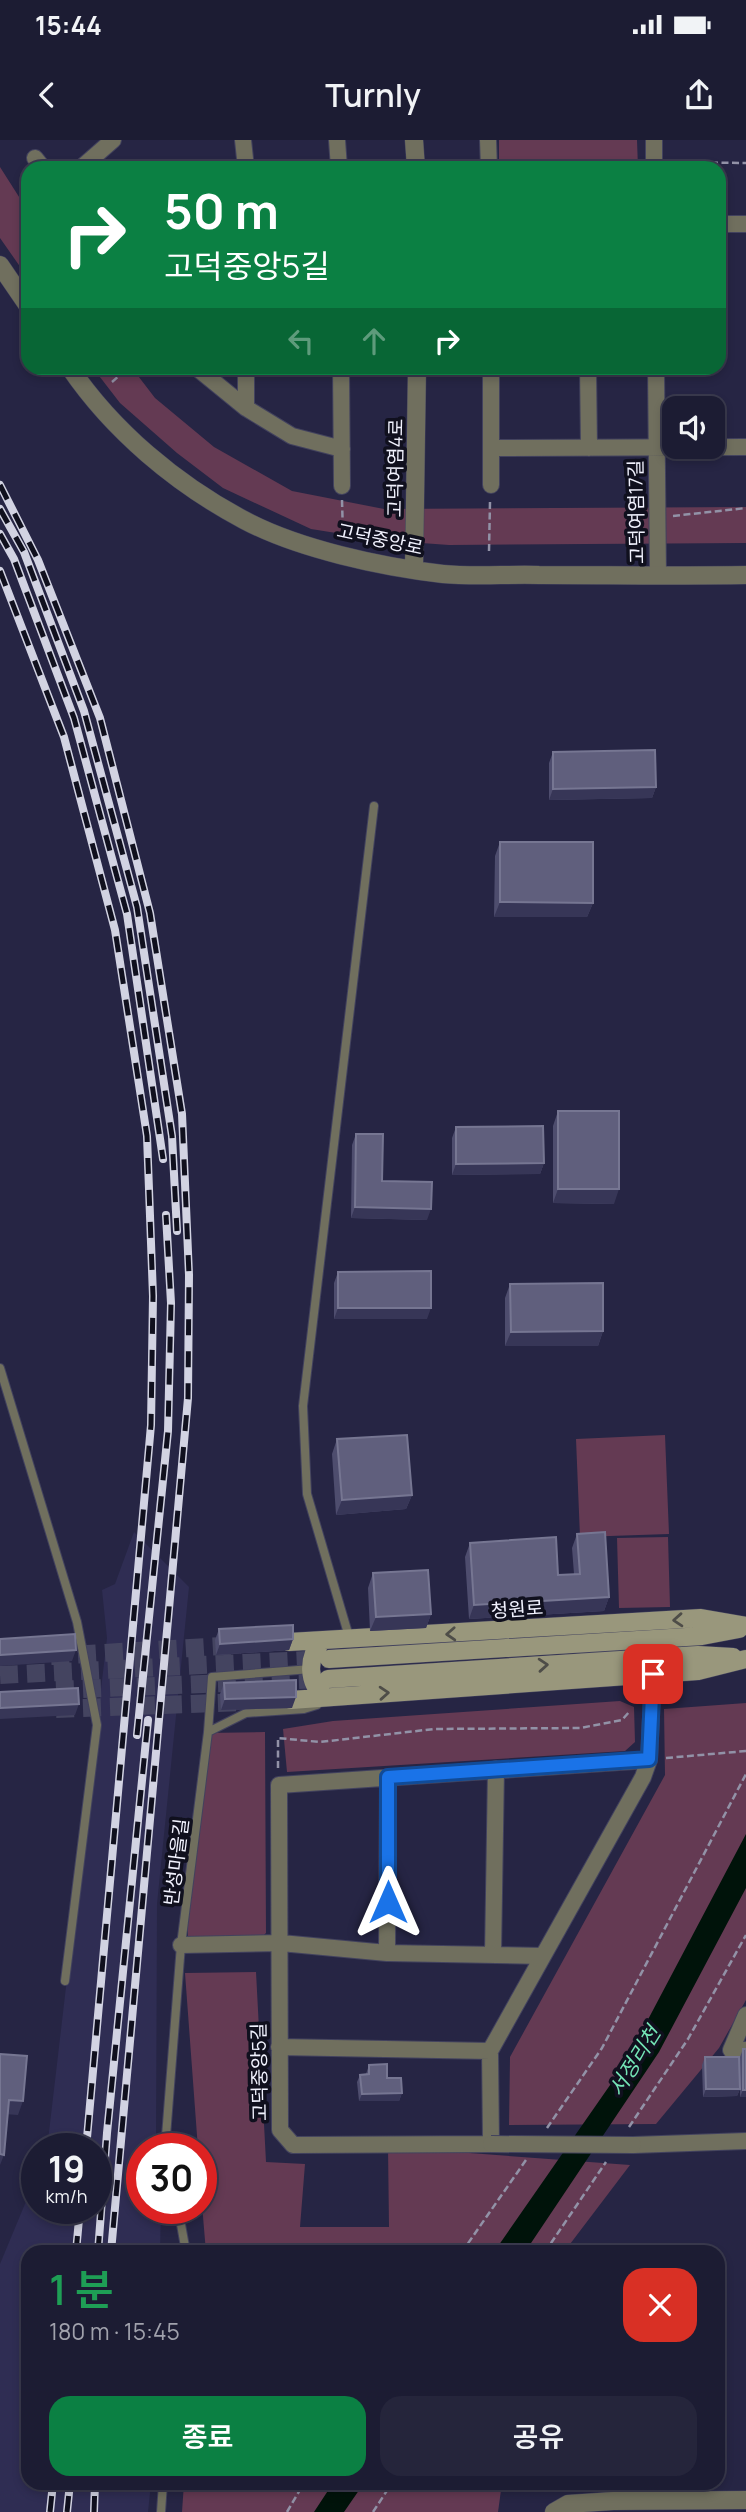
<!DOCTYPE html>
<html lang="ko">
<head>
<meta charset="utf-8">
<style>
  :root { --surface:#1c1c33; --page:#25253b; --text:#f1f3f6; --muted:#a0a1ac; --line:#3a3a4e; --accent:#0b8043 }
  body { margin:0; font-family:Manrope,"Noto Sans KR",sans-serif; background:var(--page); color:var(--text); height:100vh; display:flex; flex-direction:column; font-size:26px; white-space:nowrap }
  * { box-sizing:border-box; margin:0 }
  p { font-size:23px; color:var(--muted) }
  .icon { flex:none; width:38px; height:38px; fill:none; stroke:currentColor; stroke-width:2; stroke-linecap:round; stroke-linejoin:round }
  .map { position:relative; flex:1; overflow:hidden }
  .details { position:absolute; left:21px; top:2105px; width:704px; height:245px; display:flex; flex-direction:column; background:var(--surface); border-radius:21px; box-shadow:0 4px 10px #0003,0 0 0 2px var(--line) }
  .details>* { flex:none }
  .hud { position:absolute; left:21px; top:21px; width:705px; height:214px; border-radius:21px; box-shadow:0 4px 10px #0003,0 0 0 2px var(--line); background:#0b8043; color:#fff; overflow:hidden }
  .controls { position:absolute; left:662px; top:256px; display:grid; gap:14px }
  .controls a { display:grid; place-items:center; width:63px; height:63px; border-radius:14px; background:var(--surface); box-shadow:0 4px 10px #0003,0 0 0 2px var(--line); font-size:35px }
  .speed { position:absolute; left:21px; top:1993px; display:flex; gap:14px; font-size:35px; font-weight:700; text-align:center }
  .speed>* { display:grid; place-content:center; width:91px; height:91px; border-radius:50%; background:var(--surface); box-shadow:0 4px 10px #0003,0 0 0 2px var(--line); line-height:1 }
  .speed small { font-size:18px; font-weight:400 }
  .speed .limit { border:10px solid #d22; background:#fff; color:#111 }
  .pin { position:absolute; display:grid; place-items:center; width:60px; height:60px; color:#fff; margin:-30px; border-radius:14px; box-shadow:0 4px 10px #0006 }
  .me { position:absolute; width:77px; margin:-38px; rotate:0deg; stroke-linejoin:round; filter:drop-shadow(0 0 5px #0008) }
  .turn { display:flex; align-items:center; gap:24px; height:147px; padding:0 28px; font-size:32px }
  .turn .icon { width:91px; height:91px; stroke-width:2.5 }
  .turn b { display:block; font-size:49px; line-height:60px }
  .lanes { display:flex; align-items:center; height:66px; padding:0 28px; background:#0003; justify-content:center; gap:35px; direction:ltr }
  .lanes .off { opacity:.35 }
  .round { display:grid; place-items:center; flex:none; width:74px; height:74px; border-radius:21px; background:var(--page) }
  .summary { display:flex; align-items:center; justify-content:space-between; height:119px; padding:0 28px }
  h1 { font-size:42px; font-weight:600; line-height:52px; color:#1e9e55 }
  .button { display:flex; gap:14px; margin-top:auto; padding:14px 28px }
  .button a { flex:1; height:80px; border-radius:21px; background:var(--accent); color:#fff; font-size:28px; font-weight:600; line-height:80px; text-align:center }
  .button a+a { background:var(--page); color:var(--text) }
  .status { display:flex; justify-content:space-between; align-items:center; height:49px; padding:0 35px; background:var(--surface); direction:ltr }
  .status svg { height:19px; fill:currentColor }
  header { display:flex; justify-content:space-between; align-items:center; height:91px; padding:0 28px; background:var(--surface); font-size:32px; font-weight:600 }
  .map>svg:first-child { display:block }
  .built { fill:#2f2d53 }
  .green { fill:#643a53 }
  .water { fill:#00130a }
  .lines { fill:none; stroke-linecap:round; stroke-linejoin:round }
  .secondary-tunnel { stroke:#444460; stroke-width:18; stroke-dasharray:18 9; stroke-linecap:butt }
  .service-casing { stroke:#42425e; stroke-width:10 }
  .minor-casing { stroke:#42425e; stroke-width:18 }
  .tertiary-casing { stroke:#42425e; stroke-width:19 }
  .secondary-casing { stroke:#42425e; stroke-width:19 }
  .path { stroke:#9292a7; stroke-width:2.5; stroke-dasharray:7 3.5; stroke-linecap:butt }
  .service { stroke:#706f5e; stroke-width:8 }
  .minor { stroke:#706f5e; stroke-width:16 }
  .tertiary { stroke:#706f5e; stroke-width:18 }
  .secondary { stroke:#99977c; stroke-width:18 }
  .rail-casing { stroke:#d2d3e2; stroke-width:8 }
  .rail { stroke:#10101e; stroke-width:5; stroke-dasharray:16; stroke-linecap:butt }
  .minor-bridge-casing { stroke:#42425e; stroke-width:18; stroke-linecap:butt }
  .minor-bridge { stroke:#706f5e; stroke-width:16 }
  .wall { fill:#4e4d6e }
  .shaded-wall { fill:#373657 }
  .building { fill:#605f7d; stroke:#767692; stroke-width:2 }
  .oneway { stroke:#4e4d48 }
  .route-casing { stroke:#114b97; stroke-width:18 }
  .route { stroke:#1a73e8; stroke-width:12 }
  .labels { text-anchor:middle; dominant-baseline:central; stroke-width:7; stroke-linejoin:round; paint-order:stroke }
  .street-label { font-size:19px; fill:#f1f2fe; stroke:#10101e }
  .water-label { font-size:21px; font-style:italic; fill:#74e5b6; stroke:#10101e }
</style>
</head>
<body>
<div class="status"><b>15:44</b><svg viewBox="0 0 49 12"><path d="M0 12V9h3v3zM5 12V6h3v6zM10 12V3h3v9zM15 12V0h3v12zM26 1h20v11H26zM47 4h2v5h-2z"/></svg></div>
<header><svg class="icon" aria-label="back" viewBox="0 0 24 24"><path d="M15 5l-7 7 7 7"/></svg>Turnly<svg class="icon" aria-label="share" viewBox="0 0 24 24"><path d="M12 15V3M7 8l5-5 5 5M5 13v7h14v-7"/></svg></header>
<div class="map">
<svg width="746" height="2372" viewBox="0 0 746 2372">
  <rect width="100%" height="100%" fill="#262544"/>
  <path class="built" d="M134,1392L189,1447L157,1764L156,2009H142V2068L161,2069L160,2112H28V2343H151L148,2372H0V2124L37,2035V2068H96V2009H47L107,1498L102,1450L115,1444Z"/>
  <path class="green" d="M499,0H637L638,28H499Z
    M0,27L28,71V138L0,98Z
    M93,228H132L155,258L214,307L292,351L384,369L746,367V403L449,405L380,400L311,389L223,348L177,313L120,263Z
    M665,1295L669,1394L580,1397L576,1299Z
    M668,1397L670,1467L619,1468L617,1398Z
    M620,1561L634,1567L635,1602L625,1611L287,1632L283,1589L333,1581Z
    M746,1563V1860L719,1908L656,1984L509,1985L510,1917L665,1635L664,1569Z
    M265,1592L266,1793L253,1805L188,1803V1765L207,1593Z
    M256,1832L266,2022L305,2024L300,2087H389L388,2007L630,2025L564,2112H206L201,2053V2009H198L185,1833Z
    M184,2343H502L498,2372H182Z"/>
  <path class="water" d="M746,1694V1748L659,1912L525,2112H494L624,1925Z
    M333,2343H364L344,2372H314Z"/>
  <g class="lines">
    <path class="secondary-tunnel" d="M51,1516L240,1505
      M0,1535L326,1519
      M56,1550L325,1539
      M56,1569L245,1562"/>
    <defs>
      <path id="service" d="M0,1228L77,1482L97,1585L65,1841
        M350,1500L307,1354L303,1266L374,666
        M208,1592L212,1537L311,1529
        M165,2009L181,1805L208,1592L246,1573L304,1569L317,1565
        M178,2068L186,2112
        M161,2372L163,2343"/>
      <path id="minor" d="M243,0L246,28
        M337,0L339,28
        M488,0L489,28
        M654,0V28
        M35,18L43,28
        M81,28L113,0
        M719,84H746
        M197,228L246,268L292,296L342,309
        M341,228L342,346
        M588,228L589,308
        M656,228L658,436
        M246,268V228
        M491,308L746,307
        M491,345V228
        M649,1620L279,1645L280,1990L293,2005L491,2004L490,1911L643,1637L649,1620L653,1534
        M181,1805L281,1803L387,1813L543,1816
        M387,1813L388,1637
        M493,1815L496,1629
        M746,1875L731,1910H746
        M279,1907L490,1911
        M633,2005L746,2001"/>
      <path id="tertiary" d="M414,0L416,28
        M0,125L28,166
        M70,228C113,291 176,344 244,380C298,409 382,427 443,434C475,437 507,434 539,435C608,435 677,436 746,435
        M414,429L417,228
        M554,2372L568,2364L613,2361L746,2360"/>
      <path id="secondary" d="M322,1501C307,1517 307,1543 325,1557
        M289,1502L701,1478L746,1486
        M329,1519L702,1496L739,1489
        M328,1539L698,1515L733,1517
        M291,1560L698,1531L746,1519"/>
    </defs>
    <use href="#service" class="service-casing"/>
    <use href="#minor" class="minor-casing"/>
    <use href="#tertiary" class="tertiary-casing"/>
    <use href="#secondary" class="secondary-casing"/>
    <path class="path" d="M669,22L746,23
      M112,242L128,228
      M342,360L343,395
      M673,376L746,368
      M489,411L490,362
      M666,1618L746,1611
      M278,1628V1598L320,1602L434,1589L580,1588L622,1580L630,1571
      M629,1987L688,1899L746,1795
      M547,1988L602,1908L746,1634
      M462,2112L526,2020
      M545,2112L606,2022
      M287,2372L304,2343
      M373,2372L392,2343"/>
    <use href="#service" class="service"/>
    <use href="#minor" class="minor"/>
    <use href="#tertiary" class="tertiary"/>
    <use href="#secondary" class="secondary"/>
    <defs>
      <path id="rail" d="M0,345L38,420L100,578L150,773L182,974L189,1135L188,1258L111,2112
        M0,369L24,412L84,571L137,767L172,996L177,1091
        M0,394L14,419L74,578L127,774L163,1019
        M0,431L64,597L115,790L147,996L153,1156L151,1285L86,2009
        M137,1595L168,1291L171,1163L166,1075
        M76,2112L80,2068
        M98,2112L107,1993L148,1580
        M50,2372L53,2343
        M67,2372L70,2343
        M94,2372L95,2343"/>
    </defs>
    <use href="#rail" class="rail-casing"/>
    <use href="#rail" class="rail"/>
    <defs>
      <path id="minor-bridge" d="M491,2004L633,2005"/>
    </defs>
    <use href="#minor-bridge" class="minor-bridge-casing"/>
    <use href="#minor-bridge" class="minor-bridge"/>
  </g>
  <path class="wall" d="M553,612L656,647L652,658L549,660V623Z
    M500,702L593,763L587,777H494L495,716Z
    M558,971L614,1064L553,1063V986Z
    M456,987L544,1023L540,1034L452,1035V998Z
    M356,994L382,1041L427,1080L351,1078L352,1005Z
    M338,1132L427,1179H334V1143Z
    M510,1144L603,1191L598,1206H505V1158Z
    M337,1299L412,1355L406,1369L336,1375L332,1314Z
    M577,1394L609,1457L604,1471L469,1479L465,1417L470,1403L558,1435L574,1434L572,1408Z
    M373,1433L431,1474L426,1488L370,1491L368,1448Z
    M219,1489L293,1499L289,1510L216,1515L215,1500Z
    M224,1543L292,1568L221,1570L220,1554Z
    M743,1909L746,1957H740V1917Z
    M705,1917L740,1949L737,1956L703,1957L702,1925Z
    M369,1925L387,1938L402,1953L399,1961H359L357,1942L360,1935L366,1934Z"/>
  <path class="shaded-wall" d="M656,647L652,658L549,660L553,649Z
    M500,762L593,763L587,777H494Z
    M544,1023L540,1034L452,1035L456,1024Z
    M558,1049H619L614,1064L553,1063Z
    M355,1067L431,1069L427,1080L351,1078Z
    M338,1168H431L427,1179H334Z
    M603,1191L598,1206H505L511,1192Z
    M412,1355L406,1369L336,1375L342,1360Z
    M609,1457L604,1471L469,1479L474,1465Z
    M431,1474L426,1488L370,1491L376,1477Z
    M293,1499L289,1510L216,1515L220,1504Z
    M76,1510L72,1521L0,1526V1515Z
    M296,1557L292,1568L221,1570L225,1559Z
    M79,1564L75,1575L0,1579V1568Z
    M706,1949H740L737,1956L703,1957Z
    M743,1950H746V1957H740Z
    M402,1953L399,1961H359L362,1954Z
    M9,1960L23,1961L18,1975L4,1974Z
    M0,2014L4,2015L0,2025Z"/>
  <path class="building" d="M655,610L656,647L553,649V612Z
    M500,702H593V763L500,762Z
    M558,971H619V1049H558Z
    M543,986L544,1023L456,1024V987Z
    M356,994H383L382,1041L432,1042L431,1069L355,1067Z
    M431,1131V1168H338V1132Z
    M603,1143V1191L511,1192L510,1144Z
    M407,1295L412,1355L342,1360L337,1299Z
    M605,1392L609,1457L474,1465L470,1403L556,1397L558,1435L580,1434L577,1394Z
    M428,1430L431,1474L376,1477L373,1433Z
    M293,1485V1499L220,1504L219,1489Z
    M75,1494L76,1510L0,1515V1499Z
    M296,1540V1557L225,1559L224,1543Z
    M78,1548L79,1564L0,1568V1552Z
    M743,1909H746V1950H743Z
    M0,1914L27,1916L23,1961L9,1960L4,2015L0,2014Z
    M705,1917H739L740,1949H706Z
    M387,1924V1938H401L402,1953L362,1954L360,1935L369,1934V1925Z"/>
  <defs><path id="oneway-chevron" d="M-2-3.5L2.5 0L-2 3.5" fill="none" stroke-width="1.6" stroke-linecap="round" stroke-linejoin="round" transform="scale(1.75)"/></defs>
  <g class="oneway">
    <use href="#oneway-chevron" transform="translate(678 1480) rotate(176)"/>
    <use href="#oneway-chevron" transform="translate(451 1494) rotate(177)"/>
    <use href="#oneway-chevron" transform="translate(543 1525) rotate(-4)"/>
    <use href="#oneway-chevron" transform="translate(384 1553) rotate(-4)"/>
  </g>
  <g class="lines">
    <defs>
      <path id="route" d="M388,1762V1637L649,1619L653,1534"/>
    </defs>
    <use href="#route" class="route-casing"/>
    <use href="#route" class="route"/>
  </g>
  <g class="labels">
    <g class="street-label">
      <text transform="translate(395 328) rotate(-89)">고덕여염4로</text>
      <text transform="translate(636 372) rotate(-91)">고덕여염17길</text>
      <text transform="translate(380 399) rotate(12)">고덕중앙로</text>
      <text transform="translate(517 1469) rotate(-4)">청원로</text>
      <text transform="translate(176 1722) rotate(-83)">반성마을길</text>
      <text transform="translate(259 1932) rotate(-91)">고덕중앙5길</text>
    </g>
    <g class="water-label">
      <text transform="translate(634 1921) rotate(-58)">서정리천</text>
    </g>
  </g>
</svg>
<div class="controls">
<a><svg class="icon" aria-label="sound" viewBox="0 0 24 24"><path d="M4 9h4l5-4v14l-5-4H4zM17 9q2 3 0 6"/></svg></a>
</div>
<div class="speed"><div>19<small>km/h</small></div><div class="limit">30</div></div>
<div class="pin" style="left:653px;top:1534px;background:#d93025"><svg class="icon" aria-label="arrive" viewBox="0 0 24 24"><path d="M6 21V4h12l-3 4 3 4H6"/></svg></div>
<svg class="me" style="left:388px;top:1762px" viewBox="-20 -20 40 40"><path d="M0-17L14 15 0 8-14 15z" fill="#1a73e8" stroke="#fff" stroke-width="4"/></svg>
<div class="hud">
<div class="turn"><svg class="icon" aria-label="right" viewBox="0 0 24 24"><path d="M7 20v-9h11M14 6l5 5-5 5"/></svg><div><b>50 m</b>고덕중앙5길</div></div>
<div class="lanes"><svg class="icon off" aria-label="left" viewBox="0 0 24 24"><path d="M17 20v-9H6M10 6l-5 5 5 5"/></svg><svg class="icon off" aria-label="ahead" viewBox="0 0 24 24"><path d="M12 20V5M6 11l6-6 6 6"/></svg><svg class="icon" aria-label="right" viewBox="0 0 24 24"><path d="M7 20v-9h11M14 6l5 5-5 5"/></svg></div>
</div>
<section class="details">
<div class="summary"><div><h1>1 분</h1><p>180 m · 15:45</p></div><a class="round" style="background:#d93025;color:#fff"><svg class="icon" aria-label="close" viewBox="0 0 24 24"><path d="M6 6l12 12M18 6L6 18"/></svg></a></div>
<div class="button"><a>종료</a><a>공유</a></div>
</section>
</div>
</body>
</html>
